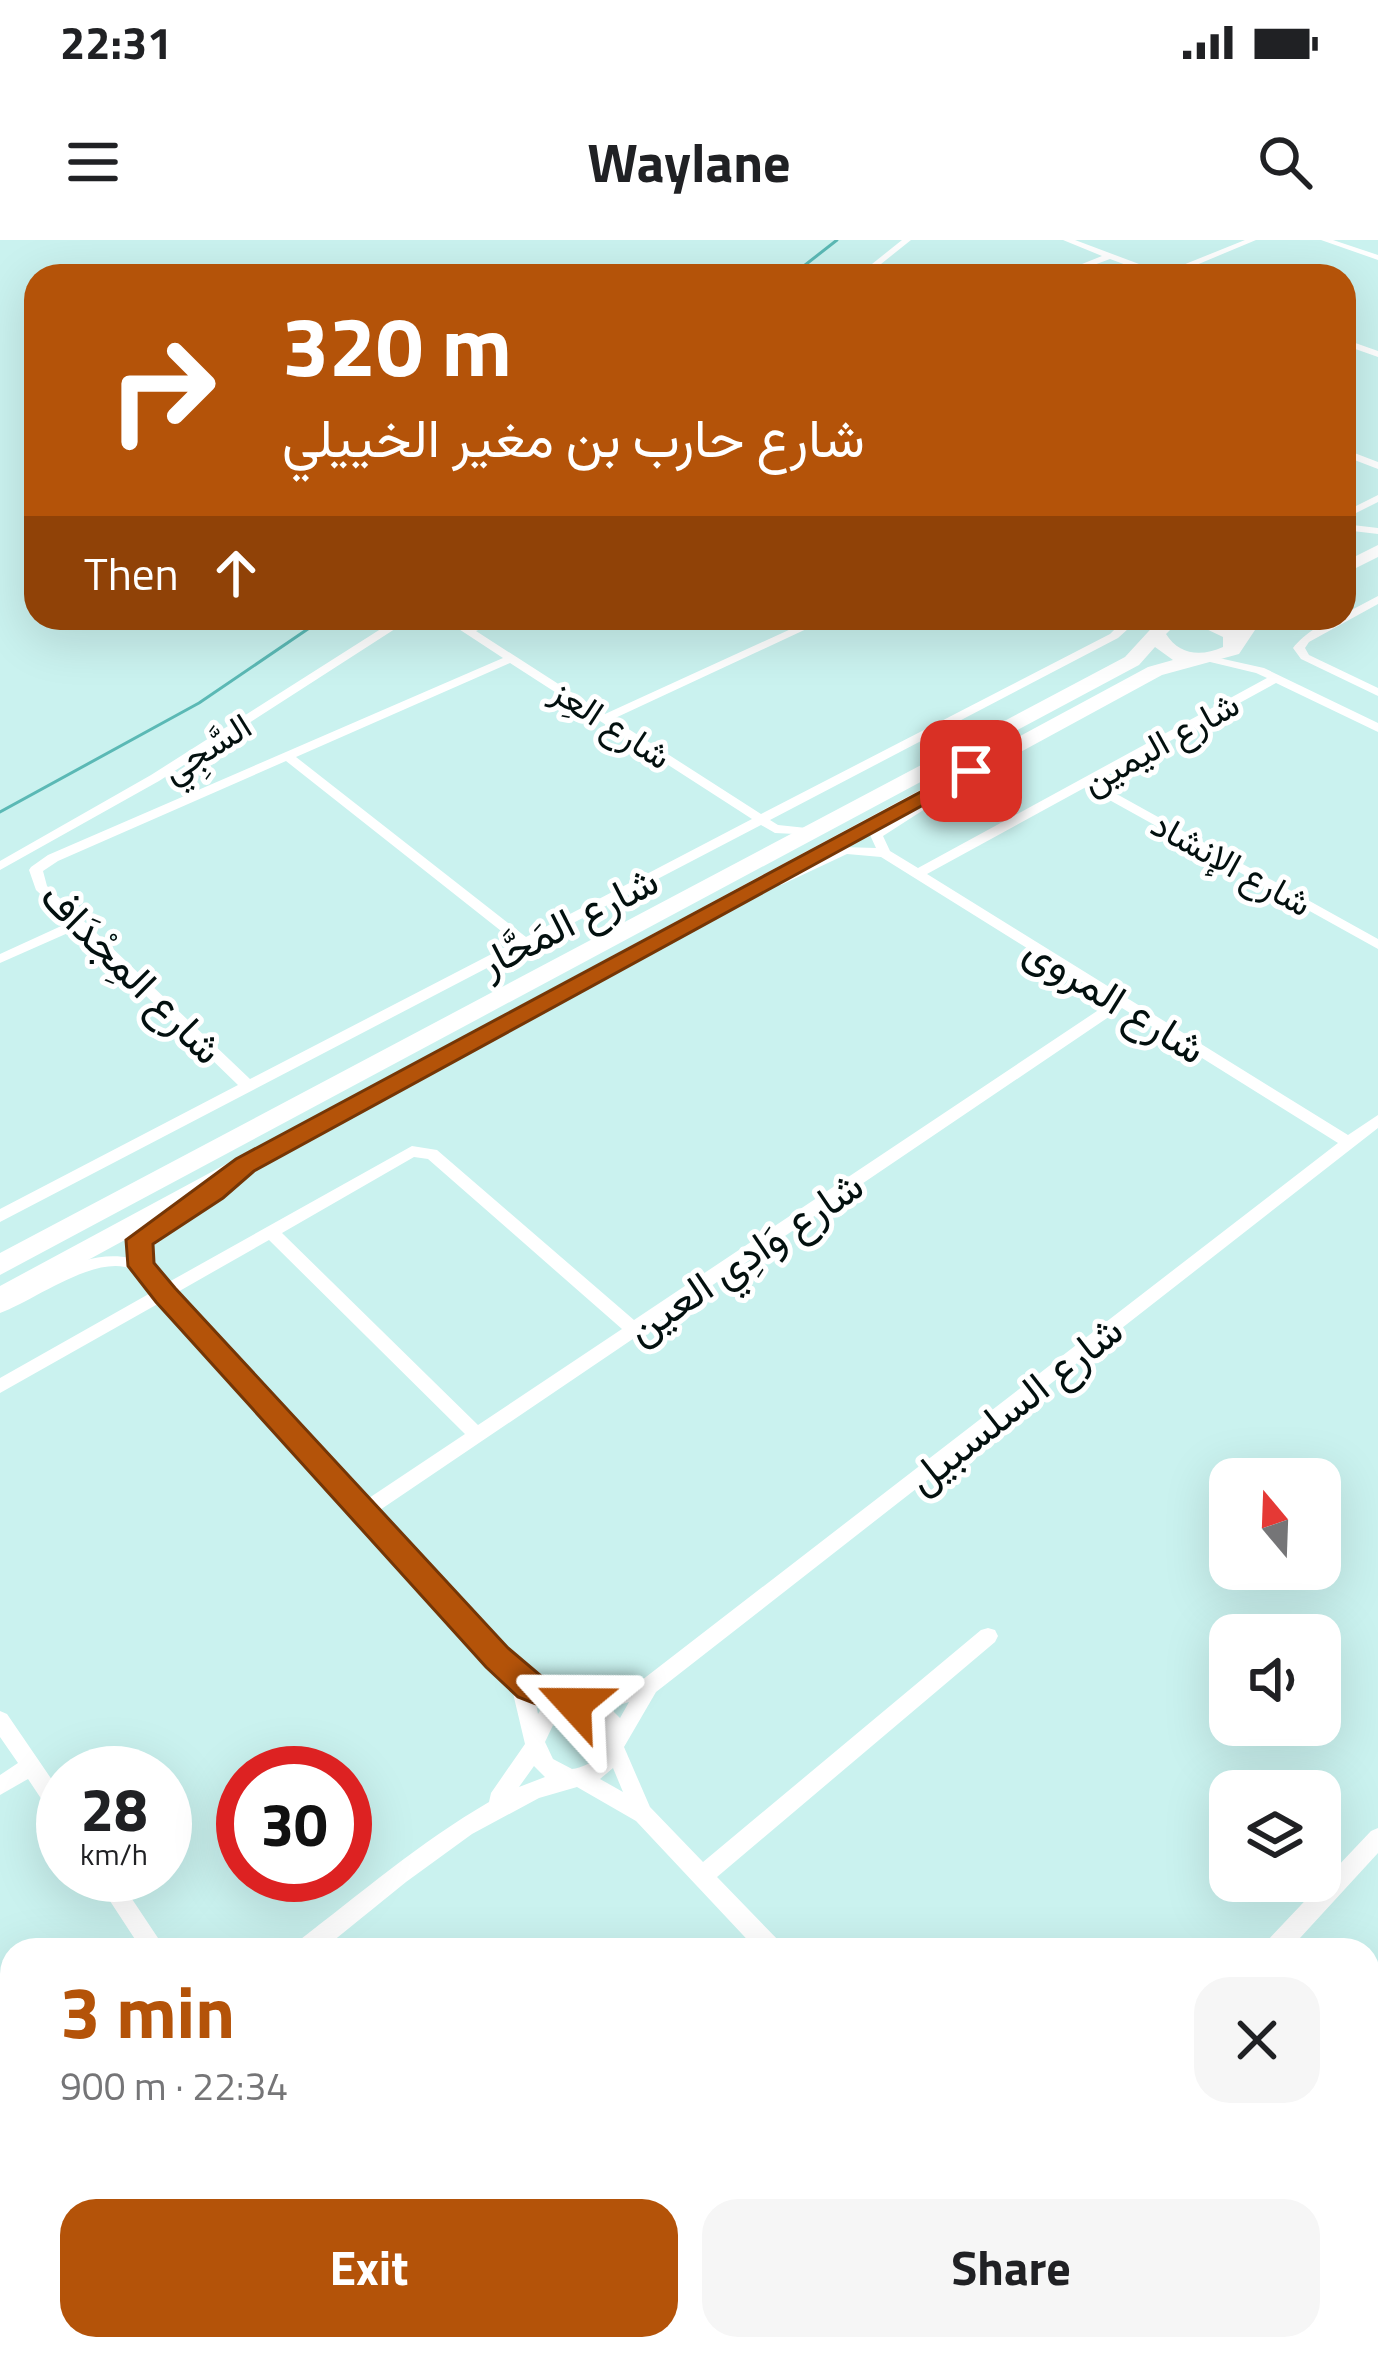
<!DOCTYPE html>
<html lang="en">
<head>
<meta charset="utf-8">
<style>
  :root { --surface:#fff; --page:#f6f6f6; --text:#202124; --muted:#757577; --accent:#b45309 }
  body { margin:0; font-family:"Titillium Web",Vazirmatn,sans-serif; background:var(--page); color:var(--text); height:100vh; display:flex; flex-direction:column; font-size:45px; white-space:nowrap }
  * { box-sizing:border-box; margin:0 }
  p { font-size:39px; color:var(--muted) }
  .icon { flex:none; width:66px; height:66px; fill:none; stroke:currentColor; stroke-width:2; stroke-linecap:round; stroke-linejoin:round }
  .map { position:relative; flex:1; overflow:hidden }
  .side { position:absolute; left:0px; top:1698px; width:1380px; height:423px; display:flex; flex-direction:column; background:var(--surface); border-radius:36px 36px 0 0; box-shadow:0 12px 48px #0002 }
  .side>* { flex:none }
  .top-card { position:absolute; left:24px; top:24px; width:1332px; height:366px; border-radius:36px; box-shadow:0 12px 48px #0002; background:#b45309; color:#fff; overflow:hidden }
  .needle { width:78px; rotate:341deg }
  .fabs { position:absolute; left:1209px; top:1218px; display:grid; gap:24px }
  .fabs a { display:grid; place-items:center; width:132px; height:132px; border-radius:24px; background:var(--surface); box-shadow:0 12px 48px #0002; font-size:60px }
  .speed { position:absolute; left:36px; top:1506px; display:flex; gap:24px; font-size:60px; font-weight:700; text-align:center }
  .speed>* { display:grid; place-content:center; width:156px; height:156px; border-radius:50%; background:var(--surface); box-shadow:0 12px 48px #0002; line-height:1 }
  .speed small { font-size:30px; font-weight:400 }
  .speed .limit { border:18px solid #d22; background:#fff; color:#111 }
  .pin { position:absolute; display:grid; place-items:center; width:102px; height:102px; color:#fff; margin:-51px; border-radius:24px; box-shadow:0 6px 18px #0006 }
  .me { position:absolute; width:132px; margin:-66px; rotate:294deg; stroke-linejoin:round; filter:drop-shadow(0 0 9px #0008) }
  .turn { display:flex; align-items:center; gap:42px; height:252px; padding:0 60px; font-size:54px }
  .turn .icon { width:156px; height:156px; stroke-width:2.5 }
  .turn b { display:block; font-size:84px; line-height:102px }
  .then { display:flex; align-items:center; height:114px; padding:0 60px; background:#0003; gap:24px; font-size:45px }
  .round { display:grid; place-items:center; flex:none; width:126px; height:126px; border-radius:36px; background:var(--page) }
  .headline { display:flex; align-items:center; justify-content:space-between; height:204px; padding:0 60px }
  h1 { font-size:72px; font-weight:700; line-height:90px; color:var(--accent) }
  .action { display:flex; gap:24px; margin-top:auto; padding:24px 60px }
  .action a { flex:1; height:138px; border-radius:36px; background:var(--accent); color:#fff; font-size:48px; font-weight:700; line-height:138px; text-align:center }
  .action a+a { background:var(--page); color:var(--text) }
  .status { display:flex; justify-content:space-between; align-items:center; height:84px; padding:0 60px; background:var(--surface); direction:ltr }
  .status svg { height:33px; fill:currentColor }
  header { display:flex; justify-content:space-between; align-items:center; height:156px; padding:0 60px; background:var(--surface); font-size:54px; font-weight:700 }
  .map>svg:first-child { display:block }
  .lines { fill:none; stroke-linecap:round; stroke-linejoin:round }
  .stream { stroke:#5bb9b5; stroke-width:3 }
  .minor { fill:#fff; fill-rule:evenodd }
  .primary { fill:#fff; fill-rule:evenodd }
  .route { fill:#b45309; stroke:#753606; stroke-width:3 }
  .labels { text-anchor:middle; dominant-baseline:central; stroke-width:10; stroke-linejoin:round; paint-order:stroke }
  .far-street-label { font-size:36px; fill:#03100f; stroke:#fff }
  .street-label { font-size:42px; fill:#03100f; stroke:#fff }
</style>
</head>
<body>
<div class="status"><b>22:31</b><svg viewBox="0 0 49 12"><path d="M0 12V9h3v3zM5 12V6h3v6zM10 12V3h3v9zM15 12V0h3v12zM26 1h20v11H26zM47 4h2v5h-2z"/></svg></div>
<header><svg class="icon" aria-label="menu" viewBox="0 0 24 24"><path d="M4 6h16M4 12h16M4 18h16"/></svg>Waylane<svg class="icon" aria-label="search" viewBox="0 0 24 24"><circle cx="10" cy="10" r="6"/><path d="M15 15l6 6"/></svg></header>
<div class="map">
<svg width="1378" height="2120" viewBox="0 0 1378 2120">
  <rect width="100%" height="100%" fill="#caf2ef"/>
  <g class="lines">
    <path class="stream" d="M791,36L837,0
      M0,572L199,463L324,378"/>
    <path class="minor" d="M902,0H911L866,36H857Z
      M1063,0H1075L1163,33L1245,0H1256L1170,36H1156L1110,19L1064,36H1052L1102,16Z
      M1321,0H1333L1378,15V20Z
      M1344,99L1378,111V117L1344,105Z
      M1344,209L1378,222V229L1344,216Z
      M1378,255V262L1344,279V272Z
      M1344,284L1378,288V294L1344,290Z
      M1378,356V364L1309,402L1305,408L1309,415L1378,448V456L1301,419L1293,408C1304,394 1326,379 1344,378V374Z
      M398,378H412L159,541L0,630V621L151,535Z
      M442,378H456L469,386L489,378H504L476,391L605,474L815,378H830L613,479L761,574L1110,394L1116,388L1109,378H1121L1128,389L1118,398L770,580L778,585L816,589V595L775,593L761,585L0,982V969L238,845L77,689L0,723V714L70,682L36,650L29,630L31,627L48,615L503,418ZM510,423L752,579L526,697L296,517ZM286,521L515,702L250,839L47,646L43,631L58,621Z
      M1210,416L1264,428L1378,483V492L1276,443L1095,542L1378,699V709L1086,547L927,634L1348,895L1378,875V888L656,1452L624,1507L650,1567L703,1622L981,1390L988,1388L995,1390L998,1396L995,1402L717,1637L780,1702L783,1710H757L636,1581L577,1547L539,1558L472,1594L406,1642L322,1710H294L297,1702C360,1654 420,1602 489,1562L491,1553L525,1504L512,1449L163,1061L0,1153V1138L154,1051C148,1044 141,1034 134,1030C97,1012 34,1061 0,1073V1060C41,1041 83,1008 131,1018L129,1008L139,989L226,934H236L239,938L236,942L151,997L145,1008L149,1024L167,1043L412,906L437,910L634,1080L1112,761L881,617L847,614L781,645H771V639L840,607L876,608L870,595L871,592L917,563L930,548L934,547L940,551L925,569L883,596L890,611L918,628L1267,438L1256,433L1206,421V417ZM1122,768L1338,903L642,1440C624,1446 595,1457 577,1456C558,1455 539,1441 524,1432L377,1272ZM414,917L428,919L622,1089L478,1185L282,993ZM269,1000L465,1194L366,1260L176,1053ZM535,1459L549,1465L541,1469L538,1474ZM629,1462L620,1478L610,1468ZM573,1474C619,1475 611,1524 572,1529L553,1519L545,1502L555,1481ZM534,1526L545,1537L519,1547ZM613,1528L623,1552L600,1539Z
      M0,1471L7,1474L63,1556V1584L56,1581L28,1539L0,1555V1535L18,1523L0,1497Z
      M1378,1588V1613L1289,1710H1263L1266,1702L1371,1591Z
      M93,1635H116L166,1710H142Z
      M1378,1775V1803L1368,1808V1780Z
      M408,2109H434L439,2120H413Z
      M1132,2109H1161L1166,2120H1137Z"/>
    <path class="primary" d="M1378,305V317L1344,334V322Z
      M1212,378L1235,389L1244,378H1263L1239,414L1162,435L0,1068V1046L1148,427L1173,420L1155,407L1139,425L0,1035V1013L1125,417L1159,380ZM1200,386L1223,397V407C1201,417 1179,415 1166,394L1171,389Z"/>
  </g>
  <path class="route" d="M971,525L981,531L978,535L254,931L223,958L153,1004L154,1023L175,1048L508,1408L541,1436L586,1454L591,1464L586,1475L574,1479L518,1457L486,1427L156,1062L128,1026L126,1000L236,919Z"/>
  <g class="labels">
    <g class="far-street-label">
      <text transform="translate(612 483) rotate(33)">شارع العِز</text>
      <text transform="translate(1160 502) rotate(-29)">شارع اليمين</text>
      <text transform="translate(206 507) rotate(-32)">السَّجِي</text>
      <text transform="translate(1232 623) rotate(29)">شارع الإنشاد</text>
    </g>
    <g class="street-label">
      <text transform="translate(568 680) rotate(-27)">شارع المَحَّار</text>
      <text transform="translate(133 732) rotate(45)">شارع المِجْدَاف</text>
      <text transform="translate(1116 758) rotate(32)">شارع المروى</text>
      <text transform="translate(744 1016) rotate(-34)">شارع وَادِي العين</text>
      <text transform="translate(1014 1163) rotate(-38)">شارع السلسبيل</text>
    </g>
  </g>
</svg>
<div class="fabs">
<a><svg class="needle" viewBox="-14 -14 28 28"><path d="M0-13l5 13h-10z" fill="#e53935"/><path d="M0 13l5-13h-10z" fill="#757577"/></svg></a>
<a><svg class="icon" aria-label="sound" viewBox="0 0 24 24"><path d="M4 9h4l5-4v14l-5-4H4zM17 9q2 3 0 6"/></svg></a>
<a><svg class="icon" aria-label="layers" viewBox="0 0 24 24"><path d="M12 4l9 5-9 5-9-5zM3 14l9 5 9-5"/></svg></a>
</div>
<div class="speed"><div>28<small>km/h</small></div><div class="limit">30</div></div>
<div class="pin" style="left:971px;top:531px;background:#d93025"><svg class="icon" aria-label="arrive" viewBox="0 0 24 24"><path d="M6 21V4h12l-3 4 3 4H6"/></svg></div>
<svg class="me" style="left:574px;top:1464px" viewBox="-20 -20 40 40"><path d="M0-17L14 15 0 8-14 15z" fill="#b45309" stroke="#fff" stroke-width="4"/></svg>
<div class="top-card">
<div class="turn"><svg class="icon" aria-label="right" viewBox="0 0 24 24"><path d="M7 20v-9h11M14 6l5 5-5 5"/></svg><div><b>320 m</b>شارع حارب بن مغير الخييلي</div></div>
<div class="then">Then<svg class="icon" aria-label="ahead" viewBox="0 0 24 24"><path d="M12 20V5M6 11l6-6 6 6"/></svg></div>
</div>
<section class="side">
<div class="headline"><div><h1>3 min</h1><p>900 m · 22:34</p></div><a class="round"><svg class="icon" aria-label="close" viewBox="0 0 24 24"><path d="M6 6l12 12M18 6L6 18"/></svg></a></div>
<div class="action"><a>Exit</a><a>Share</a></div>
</section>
</div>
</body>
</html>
